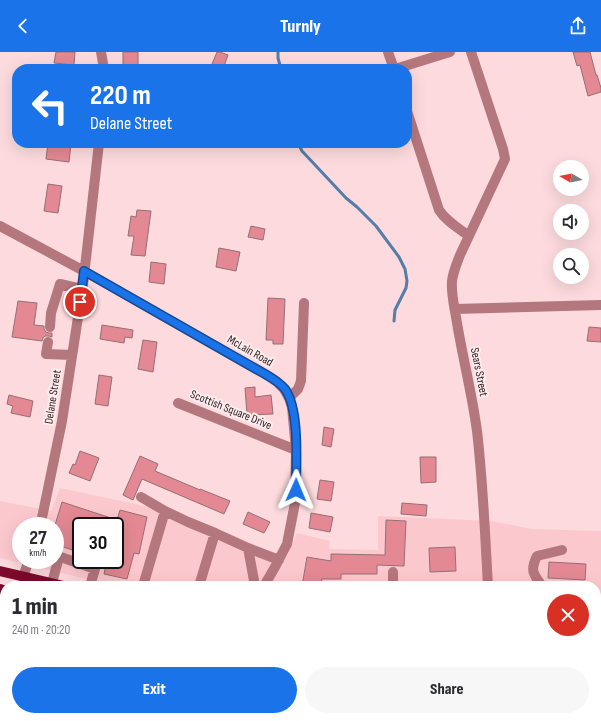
<!DOCTYPE html>
<html lang="en">
<head>
<meta charset="utf-8">
<style>
  :root { --surface:#fff; --page:#f7f7f7; --text:#2b2b33; --muted:#7c7c81; --accent:#1a73e8 }
  body { margin:0; font-family:"Sofia Sans Condensed",sans-serif; background:var(--page); color:var(--text); height:100vh; display:flex; flex-direction:column; font-size:15px; white-space:nowrap }
  * { box-sizing:border-box; margin:0 }
  p { font-size:13px; color:var(--muted) }
  .icon { flex:none; width:22px; height:22px; fill:none; stroke:currentColor; stroke-width:2; stroke-linecap:round; stroke-linejoin:round }
  .map { position:relative; flex:1; overflow:hidden }
  .panel { position:absolute; left:0px; top:529px; width:601px; height:140px; display:flex; flex-direction:column; background:var(--surface); border-radius:16px 16px 0 0; box-shadow:0 4px 16px #0002 }
  .panel>* { flex:none }
  .top-card { position:absolute; left:12px; top:12px; width:400px; height:84px; border-radius:16px; box-shadow:0 4px 16px #0002; background:#1a73e8; color:#fff; overflow:hidden }
  .needle { width:26px; rotate:280deg }
  .tools { position:absolute; left:553px; top:108px; display:grid; gap:8px }
  .tools a { display:grid; place-items:center; width:36px; height:36px; border-radius:50%; background:var(--surface); box-shadow:0 4px 16px #0002; font-size:20px }
  .speed { position:absolute; left:12px; top:465px; display:flex; gap:8px; font-size:20px; font-weight:700; text-align:center }
  .speed>* { display:grid; place-content:center; width:52px; height:52px; border-radius:50%; background:var(--surface); box-shadow:0 4px 16px #0002; line-height:1 }
  .speed small { font-size:10px; font-weight:400 }
  .speed .limit { border:2px solid #111; border-radius:6px; background:#fff; color:#111 }
  .pin { position:absolute; display:grid; place-items:center; width:34px; height:34px; color:#fff; margin:-17px; border:2px solid #fff; border-radius:50%; box-shadow:0 1px 4px #0007 }
  .me { position:absolute; width:44px; margin:-22px; rotate:1deg; stroke-linejoin:round; filter:drop-shadow(0 0 3px #0008) }
  .turn { display:flex; align-items:center; gap:14px; height:84px; padding:0 12px; font-size:18px }
  .turn .icon { width:52px; height:52px; stroke-width:2.5 }
  .turn b { display:block; font-size:28px; line-height:34px }
  .round { display:grid; place-items:center; flex:none; width:42px; height:42px; border-radius:21px; background:var(--page) }
  .summary { display:flex; align-items:center; justify-content:space-between; height:68px; padding:0 12px }
  h1 { font-size:24px; font-weight:800; line-height:30px }
  .primary-button { display:flex; gap:8px; margin-top:auto; padding:8px 12px }
  .primary-button a { flex:1; height:46px; border-radius:24px; background:var(--accent); color:#fff; font-size:16px; font-weight:800; line-height:46px; text-align:center }
  .primary-button a+a { background:var(--page); color:var(--text) }
  header { display:flex; justify-content:space-between; align-items:center; height:52px; padding:0 12px; background:var(--accent); color:#fff; font-size:18px; font-weight:800 }
  .map>svg:first-child { display:block }
  .built { fill:#fbc9cd; fill-rule:evenodd }
  .lines { fill:none; stroke-linecap:round; stroke-linejoin:round }
  .stream { stroke:#547da8; stroke-width:3 }
  .building { fill:#e48994; stroke:#946f73 }
  .minor { stroke:#b5777e; stroke-width:10 }
  .major { stroke:#7e0a2d; stroke-width:10 }
  .route-casing { stroke:#114b97; stroke-width:10 }
  .route { stroke:#1a73e8; stroke-width:7 }
  .labels { text-anchor:middle; dominant-baseline:central; stroke-width:4; stroke-linejoin:round; paint-order:stroke }
  .street-label { font-size:12px; fill:#322324; stroke:#feecee }
</style>
</head>
<body>
<header><svg class="icon" aria-label="back" viewBox="0 0 24 24"><path d="M15 5l-7 7 7 7"/></svg>Turnly<svg class="icon" aria-label="share" viewBox="0 0 24 24"><path d="M12 15V3M7 8l5-5 5 5M5 13v7h14v-7"/></svg></header>
<div class="map">
<svg width="601" height="669" viewBox="0 0 601 669">
  <rect width="100%" height="100%" fill="#fcdadd"/>
  <path class="built" d="M60,436L163,458L267,499L287,504L297,481L330,489L329,497L378,498V464L491,469L532,477L601,479V571H596V534H118L82,526L0,506V449L51,459ZM21,474H55V508H21ZM81,474H115V508H81Z
    M0,576L5,577V664H38L37,669H0Z
    M596,609L601,610V669H485L484,664H596Z
    M159,664H237L236,669H158Z
    M289,664H429V669H319L317,666Z"/>
  <g class="lines">
    <path class="stream" d="M278,0V6L281,17
      M298,91L302,99L346,146L357,155L376,174L399,205L405,217L407,229L406,236L395,258L394,269"/>
  </g>
  <path class="building" d="M56,0H75L74,13L54,11Z
    M123,0H138V14H123Z
    M217,0H220L228,3L223,17H210Z
    M573,0H590L596,23H597L601,36V40L588,44L580,13L577,14Z
    M48,91H71L69,110L46,107Z
    M48,132L62,134L58,161L44,159Z
    M137,158L151,159L145,204L131,203L134,184H128L131,164L136,165Z
    M251,174L265,177L263,188L248,185Z
    M219,196L240,200L236,219L216,215Z
    M151,210L166,212L164,232L149,230Z
    M268,246L285,247L283,292H273V288H266Z
    M18,249L37,251L34,273L44,274V277L46,280L49,281H52V285L49,284H45L43,286L42,289L12,285Z
    M102,273L133,278L132,286L125,285L124,291L100,287Z
    M589,275L601,276V290L587,289Z
    M143,288L157,290L153,320L138,317Z
    M99,323L112,325L108,354L95,352Z
    M255,335V345L271,343L273,362L247,363L245,336Z
    M9,343L33,349L30,365L11,361L13,354L7,352Z
    M324,375L334,377L331,395L322,393Z
    M80,399L99,406L90,429L69,421L73,412L75,413Z
    M140,404L158,412L155,419L200,438V437L230,449L224,462L142,427L133,448L123,443Z
    M420,405H436V430L421,431Z
    M320,428L334,430L331,449L317,447Z
    M62,450L117,468L120,458L147,465L139,502L134,501L127,527L104,522L107,508H115V474H81V501L55,492V473Z
    M402,451L427,453L426,464L401,462Z
    M248,460L270,470L264,481L243,472Z
    M311,461L333,465L330,480L309,476Z
    M386,468L406,469L404,514L377,513V522H341V527H322L320,534H302L307,505L331,509V502L385,503Z
    M455,495L456,519L430,520L429,496Z
    M549,510L586,512L585,528L548,526Z"/>
  <g class="lines">
    <path class="minor" d="M101,0L104,17
      M388,0L394,17
      M471,0L503,97L505,107L460,203C457,211 453,220 452,229C451,241 454,253 456,265C462,303 472,341 477,379C483,430 485,482 488,534
      M395,17L450,0
      M407,59L439,158C446,169 458,176 469,184
      M0,174L84,219L265,322L276,329L284,337L289,346L292,355L296,398L295,451L287,492L275,515L264,534
      M455,257L601,253
      M50,275L51,261L60,232L82,237
      M48,290L46,302L72,303
      M289,346L298,337L301,329L304,251
      M178,351L296,398
      M141,445L165,459L188,470L215,481L248,496L279,508
      M40,474L43,461L62,369L83,233L99,91
      M248,496L255,534
      M55,503L95,517L90,534
      M23,525L29,508
      M52,531L59,505
      M143,534L165,459
      M199,534L215,481
      M393,534V520
      M542,534C533,522 530,518 537,504L562,498
      M0,584L5,585
      M493,664L501,669
      M560,664L561,669
      M23,669L24,664
      M88,669L94,664
      M410,669L411,664
      M533,669L536,664"/>
    <path class="major" d="M0,519L64,534
      M0,537L5,539
      M596,581H601
      M596,593H601
      M596,601H601"/>
  </g>
  <g class="lines">
    <defs>
      <path id="route" d="M80,250L84,219L265,322C272,326 280,331 285,337C300,358 296,413 296,438"/>
    </defs>
    <use href="#route" class="route-casing"/>
    <use href="#route" class="route"/>
  </g>
  <g class="labels">
    <g class="street-label">
      <text transform="translate(250 299) rotate(30)">McLain Road</text>
      <text transform="translate(479 320) rotate(79)">Sears Street</text>
      <text transform="translate(53 345) rotate(-81)">Delane Street</text>
      <text transform="translate(231 358) rotate(22)">Scottish Square Drive</text>
    </g>
  </g>
</svg>
<div class="tools">
<a><svg class="needle" viewBox="-14 -14 28 28"><path d="M0-13l5 13h-10z" fill="#e53935"/><path d="M0 13l5-13h-10z" fill="#7c7c81"/></svg></a>
<a><svg class="icon" aria-label="sound" viewBox="0 0 24 24"><path d="M4 9h4l5-4v14l-5-4H4zM17 9q2 3 0 6"/></svg></a>
<a><svg class="icon" aria-label="search" viewBox="0 0 24 24"><circle cx="10" cy="10" r="6"/><path d="M15 15l6 6"/></svg></a>
</div>
<div class="speed"><div>27<small>km/h</small></div><div class="limit">30</div></div>
<div class="pin" style="left:80px;top:250px;background:#d93025"><svg class="icon" aria-label="arrive" viewBox="0 0 24 24"><path d="M6 21V4h12l-3 4 3 4H6"/></svg></div>
<svg class="me" style="left:296px;top:438px" viewBox="-20 -20 40 40"><path d="M0-17L14 15 0 8-14 15z" fill="#1a73e8" stroke="#fff" stroke-width="4"/></svg>
<div class="top-card">
<div class="turn"><svg class="icon" aria-label="left" viewBox="0 0 24 24"><path d="M17 20v-9H6M10 6l-5 5 5 5"/></svg><div><b>220 m</b>Delane Street</div></div>
</div>
<section class="panel">
<div class="summary"><div><h1>1 min</h1><p>240 m · 20:20</p></div><a class="round" style="background:#d93025;color:#fff"><svg class="icon" aria-label="close" viewBox="0 0 24 24"><path d="M6 6l12 12M18 6L6 18"/></svg></a></div>
<div class="primary-button"><a>Exit</a><a>Share</a></div>
</section>
</div>
</body>
</html>
